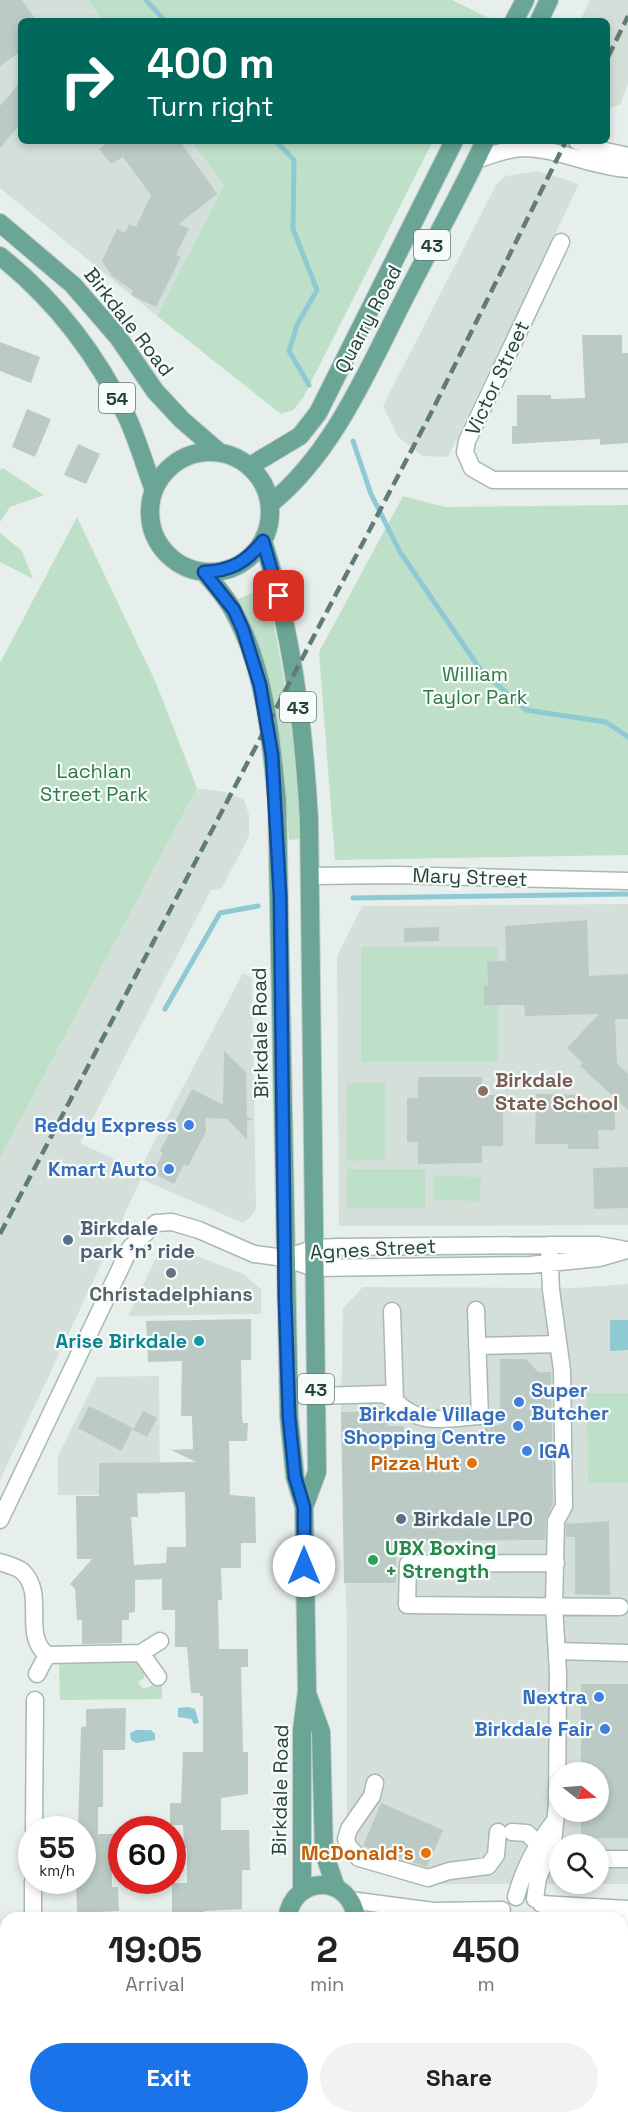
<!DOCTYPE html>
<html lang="en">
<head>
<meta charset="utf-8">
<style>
  :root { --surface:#fff; --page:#f2f2f2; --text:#222; --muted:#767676; --accent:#1a73e8 }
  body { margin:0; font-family:"Space Grotesk",sans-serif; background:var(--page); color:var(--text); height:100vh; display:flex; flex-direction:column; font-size:22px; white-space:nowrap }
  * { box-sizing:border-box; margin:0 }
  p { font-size:20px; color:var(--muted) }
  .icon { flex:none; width:33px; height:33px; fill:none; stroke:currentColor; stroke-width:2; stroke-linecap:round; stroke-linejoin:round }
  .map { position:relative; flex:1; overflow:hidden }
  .sheet { position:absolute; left:0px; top:1912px; width:628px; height:212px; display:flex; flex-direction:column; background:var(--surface); border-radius:18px 18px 0 0; box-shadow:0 3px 9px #0003 }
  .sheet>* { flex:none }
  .banner { position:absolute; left:18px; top:18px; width:592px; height:126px; border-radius:9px; box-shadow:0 3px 9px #0003; background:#00695c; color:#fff; overflow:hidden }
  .needle { width:39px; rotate:107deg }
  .fabs { position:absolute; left:549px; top:1762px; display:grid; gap:12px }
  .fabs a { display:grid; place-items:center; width:60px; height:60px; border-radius:50%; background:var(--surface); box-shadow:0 3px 9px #0003; font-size:30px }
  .speed { position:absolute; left:18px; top:1816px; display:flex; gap:12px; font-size:30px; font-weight:700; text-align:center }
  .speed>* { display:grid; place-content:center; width:78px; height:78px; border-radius:50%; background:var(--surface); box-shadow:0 3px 9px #0003; line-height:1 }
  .speed small { font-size:15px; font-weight:400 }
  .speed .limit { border:9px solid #d22; background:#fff; color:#111 }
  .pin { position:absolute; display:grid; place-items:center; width:51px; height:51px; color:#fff; margin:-26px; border-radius:12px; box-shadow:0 3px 9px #0006 }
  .me { position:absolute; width:66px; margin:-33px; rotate:0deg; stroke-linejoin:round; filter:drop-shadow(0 0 4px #0008) }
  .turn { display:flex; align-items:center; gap:21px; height:126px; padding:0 30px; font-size:27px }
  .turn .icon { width:78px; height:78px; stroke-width:2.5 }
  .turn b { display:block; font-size:42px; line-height:51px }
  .eta { display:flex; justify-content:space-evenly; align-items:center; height:102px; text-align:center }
  .eta b { font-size:36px; font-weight:600; line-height:42px }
  .cta { display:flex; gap:12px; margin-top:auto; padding:12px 30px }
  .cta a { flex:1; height:69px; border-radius:36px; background:var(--accent); color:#fff; font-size:24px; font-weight:600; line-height:69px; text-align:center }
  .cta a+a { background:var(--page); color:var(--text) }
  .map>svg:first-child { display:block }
  .built { fill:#d4dfda; fill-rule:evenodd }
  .green { fill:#bfe0c8 }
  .water { fill:#8ec9d4 }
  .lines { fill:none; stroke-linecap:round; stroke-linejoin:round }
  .stream { stroke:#8ec9d4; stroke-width:5 }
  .building { fill:#bbcac4; fill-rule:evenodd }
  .minor-casing { stroke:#a8b8b2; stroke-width:19 }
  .major-casing { stroke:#c2cac8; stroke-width:20 }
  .minor { stroke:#fff; stroke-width:16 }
  .major { stroke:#6aa596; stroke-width:18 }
  .rail { stroke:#5f7d75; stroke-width:4.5; stroke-dasharray:12 6; stroke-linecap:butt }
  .route-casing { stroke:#114b97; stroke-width:15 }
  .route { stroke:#1a73e8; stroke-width:10 }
  .education-dot { fill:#8d6e63; stroke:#f7fbf9; stroke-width:2 }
  .shop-dot { fill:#3f7fe0; stroke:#f7fbf9; stroke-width:2 }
  .service-dot { fill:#5c6f8a; stroke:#f7fbf9; stroke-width:2 }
  .worship-dot { fill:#6b7280; stroke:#f7fbf9; stroke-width:2 }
  .culture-dot { fill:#0f9aa8; stroke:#f7fbf9; stroke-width:2 }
  .food-dot { fill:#e8710a; stroke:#f7fbf9; stroke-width:2 }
  .leisure-dot { fill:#2e9e5b; stroke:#f7fbf9; stroke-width:2 }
  .labels { text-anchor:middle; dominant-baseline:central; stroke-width:4.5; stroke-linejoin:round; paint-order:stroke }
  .shield { fill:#f7fbf9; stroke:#637a73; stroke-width:1.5 }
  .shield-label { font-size:18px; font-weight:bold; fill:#24423a }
  .street-label { font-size:20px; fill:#24423a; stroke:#f7fbf9 }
  .park-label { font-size:20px; fill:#2d7a4b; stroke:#f7fbf9 }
  .education-label { font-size:20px; font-weight:bold; fill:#785e54; stroke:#f7fbf9; text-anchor:start }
  .shop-label { font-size:20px; font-weight:bold; fill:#366cbe; stroke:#f7fbf9; text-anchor:end }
  .service-label { font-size:20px; font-weight:bold; fill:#4e5e75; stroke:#f7fbf9; text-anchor:start }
  .worship-label { font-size:20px; font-weight:bold; fill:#5b616d; stroke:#f7fbf9 }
  .culture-label { font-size:20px; font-weight:bold; fill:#0d838f; stroke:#f7fbf9; text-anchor:end }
  .food-label { font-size:20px; font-weight:bold; fill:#c56008; stroke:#f7fbf9; text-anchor:end }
  .leisure-label { font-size:20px; font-weight:bold; fill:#27864d; stroke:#f7fbf9; text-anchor:start }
</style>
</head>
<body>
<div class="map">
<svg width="628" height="2123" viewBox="0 0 628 2123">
  <rect width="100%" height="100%" fill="#e6efeb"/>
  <path class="built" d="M0,0H88L103,21H21V141H191L224,185L157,316L0,188Z
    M590,0H628V84L620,105L608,109V21H580Z
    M538,171L579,184L448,457L423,456L398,437L383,406L496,185L506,176Z
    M197,788L226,792L244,800L249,815V836L222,888L211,890L80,1143L139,1171L243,973L252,978L256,1208L251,1217L243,1223L141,1179L0,1480V1158Z
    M628,904V1225L339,1226L337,957L362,906Z
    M171,1246L243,1274L261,1289V1314L128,1316L158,1254L163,1248Z
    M628,1284V1884H415L358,1865L348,1859L341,1848L347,1820V1631L341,1412L343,1308L363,1287L575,1288ZM560,1773H598V1812H560ZM560,1845H598V1884H560Z
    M159,1376L160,1494L58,1495V1456L97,1377Z"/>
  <path class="green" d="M88,0H452L493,20L103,21Z
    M191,141H433L303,398L293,410L281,414L157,316L224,185Z
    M3,468L44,495L10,507L0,522V470Z
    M403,496L445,507L628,505V855L335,860L319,652Z
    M77,517L156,683L197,788L0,1158V663Z
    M0,533L22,551L33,579L0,562Z
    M266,587C284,670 298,754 300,839L289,840C283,758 273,675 238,599Z
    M361,947H498V1061L361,1062Z
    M347,1083H385L386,1160L347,1161Z
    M347,1169H425V1208H347Z
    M434,1176L481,1177L480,1201L433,1200Z
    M587,1393H628V1483H588Z
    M138,1659L146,1668L144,1678L138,1682L143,1689L162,1682V1699L60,1700L59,1660Z"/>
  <path class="water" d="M610,1320H628V1350L610,1351Z
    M188,1707L195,1709L199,1723L194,1724L191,1719L178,1717V1708Z
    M136,1730H151L155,1734V1740L136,1743L131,1740L130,1733Z"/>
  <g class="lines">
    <path class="stream" d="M146,0L165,21
      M276,141L294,160L293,229L317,290L297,325L289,351L309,385
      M353,441L371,494L400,552L480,669L526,710L606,722L628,737
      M353,898L628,894
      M165,1009L220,913L258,906"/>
  </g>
  <path class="building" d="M0,0H22L37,21H21V51L0,66Z
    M21,81V123L0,148V106Z
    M109,141H180L217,194L179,224L189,229L176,255L181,257L156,307L131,295L133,291L112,276L102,261L117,229L125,233L129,224L136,227L151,195L123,157L111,164L99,149Z
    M582,335H622V353H628V443L600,445V439L512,444V426H517V395H551V399L585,398Z
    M0,342L40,357L31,383L0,371Z
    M27,409L51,419L35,457L12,447Z
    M78,444L100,454L86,484L64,475Z
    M587,920L589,976L628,974V1019H615L617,1063L628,1074V1110L580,1066L583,1063L567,1048L599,1014L525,1016L524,1005H484V985H488L487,962L506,961L505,926Z
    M439,927V941L404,942V928Z
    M224,1051L246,1072L247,1117L253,1120H247V1140L227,1119L205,1118L206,1132L188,1166L184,1164L174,1184L153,1173L163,1153L160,1151L192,1089L223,1105Z
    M418,1077H482V1095H503V1146H482V1163L418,1164V1142H407V1098H418Z
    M536,1094L581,1095L574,1110H615V1130H598L599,1149H568V1144H535Z
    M628,1167V1208L594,1209L593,1168Z
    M251,1319V1360H241L242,1417L243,1423H248L247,1441H229L230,1495L255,1497L256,1543H241V1568H221L222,1600H218L219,1649H248V1667H241L243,1752H248V1794L221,1798V1830H249L250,1870H242V1909L204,1911V1918H172V1883H187V1848H184L183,1825H170V1803H181L183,1752H203V1696H200V1693H191L187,1647H175V1610H162V1579L135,1580V1612L129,1613V1620H122V1643L82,1644V1620H77L75,1589L70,1584L92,1559H77L76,1496H99V1463L196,1462L171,1450L193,1449L192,1416H181L182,1361L148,1362L146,1321ZM185,1492L186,1547H167L166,1563L134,1565L131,1517H138L137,1493Z
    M500,1359H526L538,1372H551L553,1503L546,1520L545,1540L396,1541V1583H344L341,1412L388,1411V1426H404V1441H485V1426L500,1425Z
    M89,1406L133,1428L121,1451L78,1428Z
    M143,1411L157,1418L147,1437L133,1430Z
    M609,1521L610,1595L575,1594V1537H566V1524Z
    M581,1684H628V1838H581V1812H598V1773H581Z
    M126,1708L125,1750H103V1807H98V1834H122V1857H112V1887H118L119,1911L79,1913L77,1911L76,1881H82V1830H78L81,1727L86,1726V1709Z
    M381,1803L443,1830L427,1867L363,1846Z"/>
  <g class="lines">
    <defs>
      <path id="minor" d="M577,141L601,150L628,156
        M476,160C491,155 506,149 522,148C558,148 592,167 628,169
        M561,242L467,441L465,452L472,468L493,480H628
        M311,876L395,875L628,881
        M285,1258L315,1248L338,1247L549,1245H598L621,1249
        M392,1311L395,1401C421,1427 446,1418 480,1416L476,1310
        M477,1346L558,1344
        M316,1396L384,1394L395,1401
        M0,1520L130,1248L156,1223L172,1222L199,1230L254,1254L285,1258L314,1268L530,1265L599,1258L627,1250
        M0,1562C6,1564 17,1567 22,1571C47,1594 21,1634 47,1655L141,1653L160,1641
        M556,1563L408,1564L407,1605L620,1607
        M557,1651L628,1653
        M141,1653L158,1677
        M37,1674L47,1655
        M375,1783L372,1796L349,1829L346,1839L348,1846L359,1858L428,1878L449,1871L488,1866L496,1855L498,1832
        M34,1830L35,1700
        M512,1832L527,1833L539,1845
        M598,1859H628
        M516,1897C523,1870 537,1844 554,1822
        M535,1899L538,1878L553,1842L557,1804L558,1673L554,1605L556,1521L564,1506L562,1370L551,1290L549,1245
        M350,1900L433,1911L502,1910
        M541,1904L628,1909
        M33,1918V1881
        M622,1923H628
        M525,2118V2123
        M32,2123V2118"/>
      <path id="major" d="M514,21L525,0
        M539,21L549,0
        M0,223L73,285L118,337L155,391L182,420L219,452
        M0,256C54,299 97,355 127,417C138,441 145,466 154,490
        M150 512a60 60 0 1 1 120 0a60 60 0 1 1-120 0Z
        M250,466L300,436L318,413L454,141
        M270,504C334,453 369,367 406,295C432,244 461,193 485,141
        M263,541C292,631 304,727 309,820L317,1472L304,1507
        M204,572C215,585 227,598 234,612C265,669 271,738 277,801L289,1417L295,1477L304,1507L307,1691L302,1730V1891
        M308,1696L321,1732L324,1853L336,1888
        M287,1918C294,1874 350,1874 356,1918
        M306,2123V2118
        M326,2123V2118"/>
    </defs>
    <use href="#minor" class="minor-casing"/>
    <use href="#major" class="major-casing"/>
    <use href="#minor" class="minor"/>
    <use href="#major" class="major"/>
    <path class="rail" d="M608,57L628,16
      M0,1234L430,415L566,141"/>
  </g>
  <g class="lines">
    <defs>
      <path id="route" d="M279,596L263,541C247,562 231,571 204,572L234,610L243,630L260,685L272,755L280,895L285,1297L289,1417L295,1477L304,1507V1566"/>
    </defs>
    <use href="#route" class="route-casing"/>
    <use href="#route" class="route"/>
  </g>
  <circle class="education-dot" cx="483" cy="1091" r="6"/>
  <g class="shop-dot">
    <circle cx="189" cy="1125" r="6"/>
    <circle cx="169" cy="1169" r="6"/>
    <circle cx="519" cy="1402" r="6"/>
    <circle cx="518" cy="1426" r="6"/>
    <circle cx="527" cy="1451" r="6"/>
    <circle cx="599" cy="1697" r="6"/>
    <circle cx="605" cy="1729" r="6"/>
  </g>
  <g class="service-dot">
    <circle cx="68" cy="1240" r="6"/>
    <circle cx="401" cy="1519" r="6"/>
  </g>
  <circle class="worship-dot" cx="171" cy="1273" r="6"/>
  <circle class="culture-dot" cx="199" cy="1341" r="6"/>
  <g class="food-dot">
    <circle cx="472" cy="1463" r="6"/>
    <circle cx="426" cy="1853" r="6"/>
  </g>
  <circle class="leisure-dot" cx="373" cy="1560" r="6"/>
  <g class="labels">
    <g class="shield">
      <rect x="414" y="230" width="36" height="30" rx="4.5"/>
      <rect x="99" y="383" width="36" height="30" rx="4.5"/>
      <rect x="280" y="692" width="36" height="30" rx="4.5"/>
      <rect x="298" y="1374" width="36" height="30" rx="4.5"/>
    </g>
    <g class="shield-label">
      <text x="432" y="245">43</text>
      <text x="117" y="398">54</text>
      <text x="298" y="707">43</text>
      <text x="316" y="1389">43</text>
    </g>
    <g class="street-label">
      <text transform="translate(368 319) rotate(-62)">Quarry Road</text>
      <text transform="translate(129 322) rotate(52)">Birkdale Road</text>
      <text transform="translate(497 378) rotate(-65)">Victor Street</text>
      <text transform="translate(470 877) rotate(2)">Mary Street</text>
      <text transform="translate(260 1033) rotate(-91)">Birkdale Road</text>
      <text transform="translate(373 1249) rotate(-3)">Agnes Street</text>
      <text transform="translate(280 1790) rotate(-89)">Birkdale Road</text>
    </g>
    <g class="park-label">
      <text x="475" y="674">William<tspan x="475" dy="23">Taylor Park</tspan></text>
      <text x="94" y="771">Lachlan<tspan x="94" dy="23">Street Park</tspan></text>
    </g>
    <g class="education-label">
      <text x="495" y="1080">Birkdale<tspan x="495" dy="23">State School</tspan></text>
    </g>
    <g class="shop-label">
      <text x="177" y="1125">Reddy Express</text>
      <text x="157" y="1169">Kmart Auto</text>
      <text x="531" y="1390" text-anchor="start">Super<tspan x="531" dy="23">Butcher</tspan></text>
      <text x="506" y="1414">Birkdale Village<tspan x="506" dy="23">Shopping Centre</tspan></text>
      <text x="539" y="1451" text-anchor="start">IGA</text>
      <text x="587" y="1697">Nextra</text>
      <text x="593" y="1729">Birkdale Fair</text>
    </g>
    <g class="service-label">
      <text x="80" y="1228">Birkdale<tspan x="80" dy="23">park 'n' ride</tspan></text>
      <text x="413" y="1519">Birkdale LPO</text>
    </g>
    <g class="worship-label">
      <text x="171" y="1294">Christadelphians</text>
    </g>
    <g class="culture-label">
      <text x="187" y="1341">Arise Birkdale</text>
    </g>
    <g class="food-label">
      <text x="460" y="1463">Pizza Hut</text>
      <text x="414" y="1853">McDonald's</text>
    </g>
    <g class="leisure-label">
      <text x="385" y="1548">UBX Boxing<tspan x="385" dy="23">+ Strength</tspan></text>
    </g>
  </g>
</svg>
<div class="fabs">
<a><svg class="needle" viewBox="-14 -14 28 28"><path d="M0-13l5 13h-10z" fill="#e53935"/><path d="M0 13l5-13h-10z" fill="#767676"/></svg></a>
<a><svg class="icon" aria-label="search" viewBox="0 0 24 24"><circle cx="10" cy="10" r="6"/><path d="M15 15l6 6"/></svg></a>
</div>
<div class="speed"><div>55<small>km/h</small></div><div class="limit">60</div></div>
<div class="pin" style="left:279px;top:596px;background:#d93025"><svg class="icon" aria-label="arrive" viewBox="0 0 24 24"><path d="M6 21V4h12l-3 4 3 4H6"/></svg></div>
<svg class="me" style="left:304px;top:1566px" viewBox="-20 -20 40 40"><circle r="19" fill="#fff"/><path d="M0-13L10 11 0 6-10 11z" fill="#1a73e8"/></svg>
<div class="banner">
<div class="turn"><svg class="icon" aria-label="right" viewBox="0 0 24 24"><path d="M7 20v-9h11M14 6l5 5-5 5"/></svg><div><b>400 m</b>Turn right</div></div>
</div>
<section class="sheet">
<div class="eta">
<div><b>19:05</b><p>Arrival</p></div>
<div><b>2</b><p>min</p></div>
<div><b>450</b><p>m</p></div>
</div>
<div class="cta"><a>Exit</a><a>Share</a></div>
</section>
</div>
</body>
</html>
